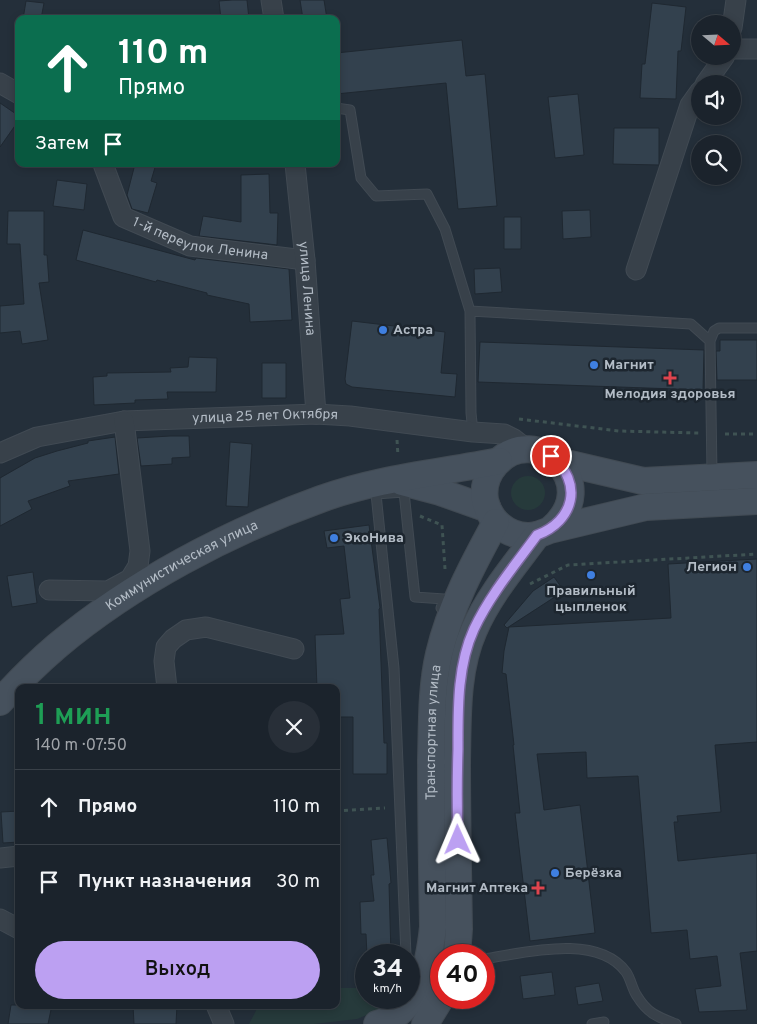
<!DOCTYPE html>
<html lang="ru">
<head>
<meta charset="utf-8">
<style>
  :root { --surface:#1b232c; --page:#282f38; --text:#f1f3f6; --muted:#a0a4a9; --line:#394048; --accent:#bca0f2 }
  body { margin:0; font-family:Overpass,sans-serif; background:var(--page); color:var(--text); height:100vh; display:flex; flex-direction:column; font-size:19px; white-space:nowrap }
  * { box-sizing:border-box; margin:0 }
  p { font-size:16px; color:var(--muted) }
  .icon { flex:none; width:28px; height:28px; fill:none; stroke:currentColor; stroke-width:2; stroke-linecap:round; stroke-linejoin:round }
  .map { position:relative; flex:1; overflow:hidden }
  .sheet { position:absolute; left:15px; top:684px; width:325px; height:325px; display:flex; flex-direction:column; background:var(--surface); border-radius:10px; box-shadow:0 2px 8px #0003,0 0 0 1px var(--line) }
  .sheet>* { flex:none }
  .top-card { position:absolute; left:15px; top:15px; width:325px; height:152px; border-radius:10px; box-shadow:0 2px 8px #0003,0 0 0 1px var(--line); background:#0b6e4f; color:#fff; overflow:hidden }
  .needle { width:32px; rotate:109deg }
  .controls { position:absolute; left:691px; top:15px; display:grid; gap:10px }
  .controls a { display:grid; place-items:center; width:50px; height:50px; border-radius:50%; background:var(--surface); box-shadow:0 2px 8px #0003,0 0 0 1px var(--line); font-size:25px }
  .speed { position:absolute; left:355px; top:944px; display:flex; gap:10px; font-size:25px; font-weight:700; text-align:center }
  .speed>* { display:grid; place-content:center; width:65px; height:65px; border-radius:50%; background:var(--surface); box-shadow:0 2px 8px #0003,0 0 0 1px var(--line); line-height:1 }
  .speed small { font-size:12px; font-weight:400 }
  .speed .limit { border:8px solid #d22; background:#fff; color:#111 }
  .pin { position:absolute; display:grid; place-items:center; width:42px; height:42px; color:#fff; margin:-21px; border:2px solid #fff; border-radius:50%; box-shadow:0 1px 5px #0007 }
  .me { position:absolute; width:55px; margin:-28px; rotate:359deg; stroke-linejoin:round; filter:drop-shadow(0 0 4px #0008) }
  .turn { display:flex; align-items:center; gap:18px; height:105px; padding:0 20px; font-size:22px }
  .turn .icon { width:65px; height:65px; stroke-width:2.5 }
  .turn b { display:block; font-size:35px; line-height:42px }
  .then { display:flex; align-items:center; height:48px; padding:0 20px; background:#0003; gap:10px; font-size:19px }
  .round { display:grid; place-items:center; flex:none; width:52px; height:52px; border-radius:26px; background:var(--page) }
  .summary { display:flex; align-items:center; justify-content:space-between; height:85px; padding:0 20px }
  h1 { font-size:30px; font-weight:600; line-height:38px; color:#1e9e55 }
  .primary-button { display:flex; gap:10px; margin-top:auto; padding:10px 20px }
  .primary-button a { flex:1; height:58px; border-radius:30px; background:var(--accent); color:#111; font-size:20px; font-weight:600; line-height:58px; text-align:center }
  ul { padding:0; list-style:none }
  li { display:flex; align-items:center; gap:15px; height:75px; padding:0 20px; border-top:1px solid var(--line) }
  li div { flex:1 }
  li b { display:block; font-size:19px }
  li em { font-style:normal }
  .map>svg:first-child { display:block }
  .green { fill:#263a3b }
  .building { fill:#33414e; stroke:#1f2831 }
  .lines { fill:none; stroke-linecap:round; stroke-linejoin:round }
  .lane-casing { stroke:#414a53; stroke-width:11 }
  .street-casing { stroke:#414a53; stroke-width:21 }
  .secondary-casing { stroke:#414a53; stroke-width:28 }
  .path { stroke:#3f5353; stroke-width:3; stroke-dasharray:4 4; stroke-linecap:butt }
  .lane { stroke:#38414a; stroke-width:9 }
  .street { stroke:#38414a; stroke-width:19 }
  .secondary { stroke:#46515d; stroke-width:26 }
  .route-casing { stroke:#7a689d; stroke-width:12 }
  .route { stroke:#bca0f2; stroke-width:9 }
  .shop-dot { fill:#3f7fe0; stroke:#1d262f; stroke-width:2 }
  .health-dot { fill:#e0444e; stroke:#1d262f; stroke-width:2 }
  .labels { text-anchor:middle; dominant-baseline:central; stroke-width:5; stroke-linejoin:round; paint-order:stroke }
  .street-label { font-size:14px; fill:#b3bcc6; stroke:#1d262f }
  .poi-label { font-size:14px; font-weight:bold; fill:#b3bcc6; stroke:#1d262f; text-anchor:start }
</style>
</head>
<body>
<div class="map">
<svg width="757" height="1024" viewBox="0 0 757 1024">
  <rect width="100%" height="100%" fill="#242f3a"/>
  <path class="green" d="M511 493a17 17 0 1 1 34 0a17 17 0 1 1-34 0Z
    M336,988H366V998H399L386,1007L357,1019L314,1024H249L259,1005H336Z"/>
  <path class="building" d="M232,0H247L249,19H221L219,1Z
    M300,0H324L327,19H303Z
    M26,1L44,3L41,19H23Z
    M652,3L686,7L681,51H678L676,99L640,98L642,64H645Z
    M462,40L466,76L485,74L497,206L458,209L446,83L336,94V53Z
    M578,94L584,155L555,158L548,97Z
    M0,103L19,116V120L0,147Z
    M614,128H659V165L613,164Z
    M135,164H156L151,181L157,183L148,213L132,209L127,195Z
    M269,174L270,213H278L277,245L199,236L203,216L241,222V175Z
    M57,180L87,184L84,210L53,206Z
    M590,210L591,237L563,239L562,211Z
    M8,211H44V255H47L49,282L39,283L48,340L22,344L20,331L0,333V306L24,304L20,244H7Z
    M504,217H521V249H504Z
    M83,230L195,260L196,258L289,269L292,320L250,322L249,304L207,295V293L157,280L156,282L76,260Z
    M500,268L502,292L475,294L474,269Z
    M352,321L445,332L441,373L457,374L455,397L352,387L346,384L345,379Z
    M720,340H757V380H717L716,351H720Z
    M480,342L704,350L703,390L478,382Z
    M189,357L217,358L216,392H167L168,399L135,400V403L94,405L93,377L107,376V373L171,372L170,368L188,367Z
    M262,363H286V398H262Z
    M170,436H189L190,457L172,458V464L141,466L137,438Z
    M115,437L119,474L68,481L70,486L28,501L32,509L0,526V478L35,458L57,451L88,443V441Z
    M230,442L252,444L248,507L226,506Z
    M369,525L380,608L379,609L384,743H387V774H353V717H336V688H317L315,635L344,634L340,599L350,598L344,546L327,548L324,531Z
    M757,559V742L715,745L721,812L677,816L678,822H674L678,861L757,853V951L740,953L747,1010L699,1012L695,989L721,986L717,956L690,959L687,930L651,933L638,776L587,778L586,752L537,754L544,810L580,805L595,933L530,941L515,813H520L513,745H514L506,674L502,673L504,651L509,627L671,618L668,564Z
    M33,572L37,603L12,607L7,576Z
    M554,577L564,591L507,628L504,625L533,591Z
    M19,811V842L3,843L1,812Z
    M387,838L391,883L389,884L391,955H367L366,934H361L360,902L374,901L371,875H374L371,840Z
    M552,972L555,995L523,999L520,976Z
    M599,983L603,1001L578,1005L575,987Z
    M11,1005H52L48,1024H8Z
    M133,1005H177L176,1024H134Z"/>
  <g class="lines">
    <defs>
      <path id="lane" d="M336,108L350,110L361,178L376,196L427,194L445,229L470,311L471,413L473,432
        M470,311L691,324L710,341
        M712,474L710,341L714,331L719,328H757
        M406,955L394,668L376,494L404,492L415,597L444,599L441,608
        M484,959C524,953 597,933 626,972C631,979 632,989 637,996C648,1014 658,1017 676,1024
        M592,1024L604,1022"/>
      <g id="street">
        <path d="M271,0L274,19"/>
        <path d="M732,28L736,0"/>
        <path d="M732,49H757"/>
        <path d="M0,83L19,94"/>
        <path d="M705,84L725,56"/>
        <path id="s1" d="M103,164L123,217L190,246L305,260"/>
        <path id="s2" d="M295,164L305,260L316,414"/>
        <path d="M636,270L690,105L700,91"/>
        <path id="s3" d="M0,453L37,437L124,421L316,414L350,416L473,432L504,434L514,439L528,450"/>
        <path d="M49,590L108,591L130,579L138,566L140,551L124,421"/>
        <path d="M167,688L164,661L166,647L173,639L186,630L206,627L294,649"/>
        <path d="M0,858L19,856"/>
        <path d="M0,919L19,929"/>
        <path d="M216,1005L224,1024"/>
      </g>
      <g id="secondary">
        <path d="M557,461L643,481L757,475"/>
        <path d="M402,482L440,492L488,509"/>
        <path d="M550,530C606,484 535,420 496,464C487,474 483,487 485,500C489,520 507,536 528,536C536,536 543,533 550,530L646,507L757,501"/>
        <path id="s4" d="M0,702C18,682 37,663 57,646C132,583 229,532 321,499C378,478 439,473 499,461"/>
        <path d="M457,955L459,929C458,873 457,817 457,761C458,718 456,670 474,630C489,595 515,565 537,535"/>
        <path id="s5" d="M377,1024C420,1011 429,966 433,927C432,872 431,816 431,760C432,725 431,688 439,654C450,607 473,564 496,522"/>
        <path d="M425,1024L441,998"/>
      </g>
    </defs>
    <use href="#lane" class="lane-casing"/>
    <use href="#street" class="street-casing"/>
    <use href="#secondary" class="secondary-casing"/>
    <path class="path" d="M519,419L619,431L699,433
      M725,434H757
      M397,440L398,456
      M420,516L442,525L445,569
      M530,584L568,565L757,554
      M336,811L385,808"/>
    <use href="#lane" class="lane"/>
    <use href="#street" class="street"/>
    <use href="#secondary" class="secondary"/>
  </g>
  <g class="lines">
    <defs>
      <path id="route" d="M458,840C457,810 457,779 458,749C458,710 457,666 474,629C490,595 515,565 537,535C574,521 584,483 551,456"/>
    </defs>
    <use href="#route" class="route-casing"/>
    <use href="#route" class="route"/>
  </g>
  <g class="shop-dot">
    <circle cx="383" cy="330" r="5"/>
    <circle cx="594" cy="365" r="5"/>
    <circle cx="334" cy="538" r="5"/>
    <circle cx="747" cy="567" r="5"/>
    <circle cx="591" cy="575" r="5"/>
    <circle cx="555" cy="873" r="5"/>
  </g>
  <g class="health-dot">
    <path d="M667.5 370.5h5v5h5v5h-5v5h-5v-5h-5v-5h5z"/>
    <path d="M535.5 880.5h5v5h5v5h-5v5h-5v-5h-5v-5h5z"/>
  </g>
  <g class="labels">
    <g class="street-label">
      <text stroke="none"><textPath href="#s1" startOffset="138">1-й переулок Ленина</textPath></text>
      <text stroke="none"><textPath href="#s2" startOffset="125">улица Ленина</textPath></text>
      <text stroke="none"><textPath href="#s3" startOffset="270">улица 25 лет Октября</textPath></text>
      <text stroke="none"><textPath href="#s4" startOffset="229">Коммунистическая улица</textPath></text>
      <text stroke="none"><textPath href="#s5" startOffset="314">Транспортная улица</textPath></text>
    </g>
    <g class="poi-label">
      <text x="393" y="330">Астра</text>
      <text x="604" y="365">Магнит</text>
      <text x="670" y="394" text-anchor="middle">Мелодия здоровья</text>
      <text x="344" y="538">ЭкоНива</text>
      <text x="737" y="567" text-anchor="end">Легион</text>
      <text x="591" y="591" text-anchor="middle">Правильный<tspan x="591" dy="16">цыпленок</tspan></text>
      <text x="565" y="873">Берёзка</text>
      <text x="528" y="888" text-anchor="end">Магнит Аптека</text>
    </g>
  </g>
</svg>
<div class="controls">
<a><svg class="needle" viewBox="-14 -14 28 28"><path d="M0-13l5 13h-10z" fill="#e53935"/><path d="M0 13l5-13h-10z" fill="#a0a4a9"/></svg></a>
<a><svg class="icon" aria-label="sound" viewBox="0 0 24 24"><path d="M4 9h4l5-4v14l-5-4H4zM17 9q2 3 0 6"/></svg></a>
<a><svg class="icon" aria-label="search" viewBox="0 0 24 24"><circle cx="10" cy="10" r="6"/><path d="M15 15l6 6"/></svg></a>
</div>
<div class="speed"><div>34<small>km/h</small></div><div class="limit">40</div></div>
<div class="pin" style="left:551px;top:456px;background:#d93025"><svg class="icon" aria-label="arrive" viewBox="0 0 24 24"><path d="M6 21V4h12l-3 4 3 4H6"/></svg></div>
<svg class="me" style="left:458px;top:840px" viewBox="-20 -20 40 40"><path d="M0-17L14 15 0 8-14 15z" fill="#bca0f2" stroke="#fff" stroke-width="4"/></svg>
<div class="top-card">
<div class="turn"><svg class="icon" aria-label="ahead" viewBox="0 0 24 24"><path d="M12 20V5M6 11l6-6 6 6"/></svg><div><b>110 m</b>Прямо</div></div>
<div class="then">Затем<svg class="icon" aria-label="arrive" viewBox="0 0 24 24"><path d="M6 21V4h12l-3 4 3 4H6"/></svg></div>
</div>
<section class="sheet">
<div class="summary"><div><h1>1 мин</h1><p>140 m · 07:50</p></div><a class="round"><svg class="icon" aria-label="close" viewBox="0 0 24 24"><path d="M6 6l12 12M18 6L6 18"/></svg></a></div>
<ul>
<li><svg class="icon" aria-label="ahead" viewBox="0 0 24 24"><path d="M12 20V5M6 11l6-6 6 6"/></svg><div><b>Прямо</b></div><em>110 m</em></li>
<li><svg class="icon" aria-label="arrive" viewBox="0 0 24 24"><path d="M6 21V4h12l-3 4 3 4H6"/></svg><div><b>Пункт назначения</b></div><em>30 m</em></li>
</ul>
<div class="primary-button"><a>Выход</a></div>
</section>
</div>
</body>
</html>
